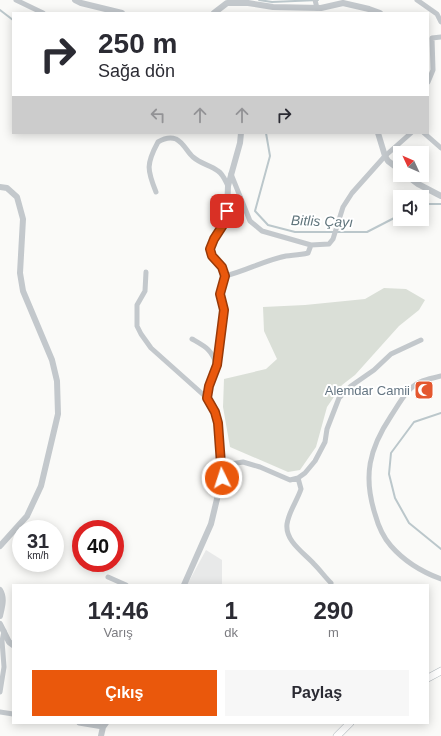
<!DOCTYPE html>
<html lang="tr">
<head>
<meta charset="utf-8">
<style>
  :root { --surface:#fff; --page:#f7f7f7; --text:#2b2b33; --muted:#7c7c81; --accent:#ea580c }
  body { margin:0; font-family:Helvetica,sans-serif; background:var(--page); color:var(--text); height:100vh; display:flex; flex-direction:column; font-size:15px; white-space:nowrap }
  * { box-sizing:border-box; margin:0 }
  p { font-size:13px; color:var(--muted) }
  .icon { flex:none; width:22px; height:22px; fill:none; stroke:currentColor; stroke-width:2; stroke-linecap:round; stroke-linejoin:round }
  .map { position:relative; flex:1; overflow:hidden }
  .drawer { position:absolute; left:12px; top:584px; width:417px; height:140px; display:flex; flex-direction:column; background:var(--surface); border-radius:0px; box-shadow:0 2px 10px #0003 }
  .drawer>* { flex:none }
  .guide { position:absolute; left:12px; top:12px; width:417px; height:122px; border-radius:0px; box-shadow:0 2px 10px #0003; background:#fff; color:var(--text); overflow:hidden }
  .needle { width:26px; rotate:314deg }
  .buttons { position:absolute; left:393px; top:146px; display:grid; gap:8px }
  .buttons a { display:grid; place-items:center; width:36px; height:36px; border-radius:0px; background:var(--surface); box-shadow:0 2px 10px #0003; font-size:20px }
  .speed { position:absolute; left:12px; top:520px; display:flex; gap:8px; font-size:20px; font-weight:700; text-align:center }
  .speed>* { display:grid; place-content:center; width:52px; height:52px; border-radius:50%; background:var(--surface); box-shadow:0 2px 10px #0003; line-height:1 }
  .speed small { font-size:10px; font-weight:400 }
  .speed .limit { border:6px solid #d22; background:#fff; color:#111 }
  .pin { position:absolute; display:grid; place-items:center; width:34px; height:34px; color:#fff; margin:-17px; border-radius:8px; box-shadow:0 2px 6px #0006 }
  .me { position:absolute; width:44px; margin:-22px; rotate:356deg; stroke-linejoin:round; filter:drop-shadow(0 0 3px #0008) }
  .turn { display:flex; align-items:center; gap:14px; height:84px; padding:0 20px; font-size:18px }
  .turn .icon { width:52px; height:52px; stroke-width:2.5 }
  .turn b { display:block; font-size:28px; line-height:34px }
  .lanes { display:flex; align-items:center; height:38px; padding:0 20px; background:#0003; justify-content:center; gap:20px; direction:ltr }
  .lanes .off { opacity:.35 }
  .eta { display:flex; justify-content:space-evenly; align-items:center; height:68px; text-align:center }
  .eta b { font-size:24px; font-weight:700; line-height:28px }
  .cta { display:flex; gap:8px; margin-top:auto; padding:8px 20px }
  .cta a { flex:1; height:46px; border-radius:0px; background:var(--accent); color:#fff; font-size:16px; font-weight:700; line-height:46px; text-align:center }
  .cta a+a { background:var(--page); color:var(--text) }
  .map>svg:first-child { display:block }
  .built { fill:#e8e9e9 }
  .green { fill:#dadfd7 }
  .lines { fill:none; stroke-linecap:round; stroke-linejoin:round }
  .stream { stroke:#bbc7cb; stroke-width:2 }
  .secondary-casing { stroke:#b3babf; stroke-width:8 }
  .minor { stroke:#c3c8cc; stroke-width:5 }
  .tertiary { stroke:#c3c8cc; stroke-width:6 }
  .secondary { stroke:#fff; stroke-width:7 }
  .route-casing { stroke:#983908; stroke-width:10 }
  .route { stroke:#ea580c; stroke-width:7 }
  .labels { text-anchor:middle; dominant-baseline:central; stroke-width:4; stroke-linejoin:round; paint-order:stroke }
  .poi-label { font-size:13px; fill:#657683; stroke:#fff; text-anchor:end }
  .water-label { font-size:14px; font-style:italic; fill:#60757c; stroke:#fff }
</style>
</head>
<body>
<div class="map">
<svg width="441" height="736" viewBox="0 0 441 736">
  <rect width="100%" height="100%" fill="#fafaf8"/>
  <path class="built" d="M206,550L222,560V585H187Z"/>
  <path class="green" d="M384,288L406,289L425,300L419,310L399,326L355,375L342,385L327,407L316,447L300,470L288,472L230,447L223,407L224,379L266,369L277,359L264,331L263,307L305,305L365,299Z"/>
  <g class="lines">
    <path class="stream" d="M259,0L272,2L318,0
      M0,10L13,20
      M266,133L270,156L255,211L268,225L295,232H367L400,215
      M422,204H441
      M441,413L414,422L391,453L389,474L395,498L409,523L441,549"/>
    <defs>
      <path id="secondary" d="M428,678L441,671
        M337,736L350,723"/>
    </defs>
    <use href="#secondary" class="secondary-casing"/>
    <path class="minor" d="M16,0L43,13
      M315,0L317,8
      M417,0L437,14L441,22
      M428,82L433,70L432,38L441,37
      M424,133L441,148
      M231,174L250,221L262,231L311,245L329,244L333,239L343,207L352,193L385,156L411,133
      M156,192C147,170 146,164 158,142C163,139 170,137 176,139C184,143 187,152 193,157C201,164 210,165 218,171C223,174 225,180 228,186
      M146,272L145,291L137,305V326L141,334L151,348L207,398
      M225,276C246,271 265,260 286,256C294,255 300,255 308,253L311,245
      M192,339C206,347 211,349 217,365
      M441,376C434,378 427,379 420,382C407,388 399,404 391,416C369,449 363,476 375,514C378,525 383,537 391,546C405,562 422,572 441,579
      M222,468L231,464L243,462L260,467L290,480L298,478L305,473L315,461L325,442L327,429L339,398L351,386L374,370L391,354L421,340
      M298,478L301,489C297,501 289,511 287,524C285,541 304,553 314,564C320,570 325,577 331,583
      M108,577L126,585
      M0,692L4,667L2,641L4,631
      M0,712L13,714
      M79,723L103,727"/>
    <path class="tertiary" d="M75,0L81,3L122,13
      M214,13L227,3H248L273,7L321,8L343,3L369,9L380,13
      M378,133L385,156L388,161L400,170
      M406,175L418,184L441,196
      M0,187L7,188L17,197L23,219L20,273L23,291L52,360L57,381L58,414L41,486L27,516L0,546
      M184,585L211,524L222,478L218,423L215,412L207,398L209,386L217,365L224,310L220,294L225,276L221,267L212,256L210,249L214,239L223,225L227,211L228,186L240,143L241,133
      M0,590C5,598 2,607 0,616
      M0,624L9,642L13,645
      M101,736L103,727L106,723"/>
    <use href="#secondary" class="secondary"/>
  </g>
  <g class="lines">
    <defs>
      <path id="route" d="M222,478L218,423L215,412L207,398L209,386L217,365L224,310L220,294L225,276L222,267L212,256L210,249L214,239L223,225L227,211"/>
    </defs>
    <use href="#route" class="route-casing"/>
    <use href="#route" class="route"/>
  </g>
  <defs>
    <symbol id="mosque-square" viewBox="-11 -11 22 22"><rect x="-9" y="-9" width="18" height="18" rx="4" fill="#e4572e" stroke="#fff"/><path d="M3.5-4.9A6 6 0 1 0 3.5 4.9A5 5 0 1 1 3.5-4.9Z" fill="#fff"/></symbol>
  </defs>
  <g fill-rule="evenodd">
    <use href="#mosque-square" x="413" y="379" width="22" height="22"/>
  </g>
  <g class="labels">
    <g class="poi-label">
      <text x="410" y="390">Alemdar Camii</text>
    </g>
    <g class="water-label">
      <text transform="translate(322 221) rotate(2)">Bitlis Çayı</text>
    </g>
  </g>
</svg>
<div class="buttons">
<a><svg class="needle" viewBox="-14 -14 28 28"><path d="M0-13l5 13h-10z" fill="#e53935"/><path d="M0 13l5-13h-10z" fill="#7c7c81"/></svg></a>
<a><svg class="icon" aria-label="sound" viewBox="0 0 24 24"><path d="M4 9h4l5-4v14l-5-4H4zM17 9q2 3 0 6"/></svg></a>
</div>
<div class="speed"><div>31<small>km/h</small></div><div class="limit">40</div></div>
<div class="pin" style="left:227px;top:211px;background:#d93025"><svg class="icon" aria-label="arrive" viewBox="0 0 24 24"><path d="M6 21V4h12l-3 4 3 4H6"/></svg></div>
<svg class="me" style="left:222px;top:478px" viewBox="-20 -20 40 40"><circle r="17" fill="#ea580c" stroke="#fff" stroke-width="3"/><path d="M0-11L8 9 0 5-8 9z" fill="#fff"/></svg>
<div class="guide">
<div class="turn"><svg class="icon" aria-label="right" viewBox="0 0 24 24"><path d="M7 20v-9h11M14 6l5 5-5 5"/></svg><div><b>250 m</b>Sağa dön</div></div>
<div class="lanes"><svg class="icon off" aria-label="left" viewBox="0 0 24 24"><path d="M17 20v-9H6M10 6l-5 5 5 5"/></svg><svg class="icon off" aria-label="ahead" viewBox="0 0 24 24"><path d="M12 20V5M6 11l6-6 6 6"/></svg><svg class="icon off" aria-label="ahead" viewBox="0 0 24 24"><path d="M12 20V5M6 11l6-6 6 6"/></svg><svg class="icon" aria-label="right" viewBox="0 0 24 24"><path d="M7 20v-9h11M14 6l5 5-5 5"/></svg></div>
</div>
<section class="drawer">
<div class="eta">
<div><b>14:46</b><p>Varış</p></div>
<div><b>1</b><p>dk</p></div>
<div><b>290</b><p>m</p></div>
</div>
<div class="cta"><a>Çıkış</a><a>Paylaş</a></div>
</section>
</div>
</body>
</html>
